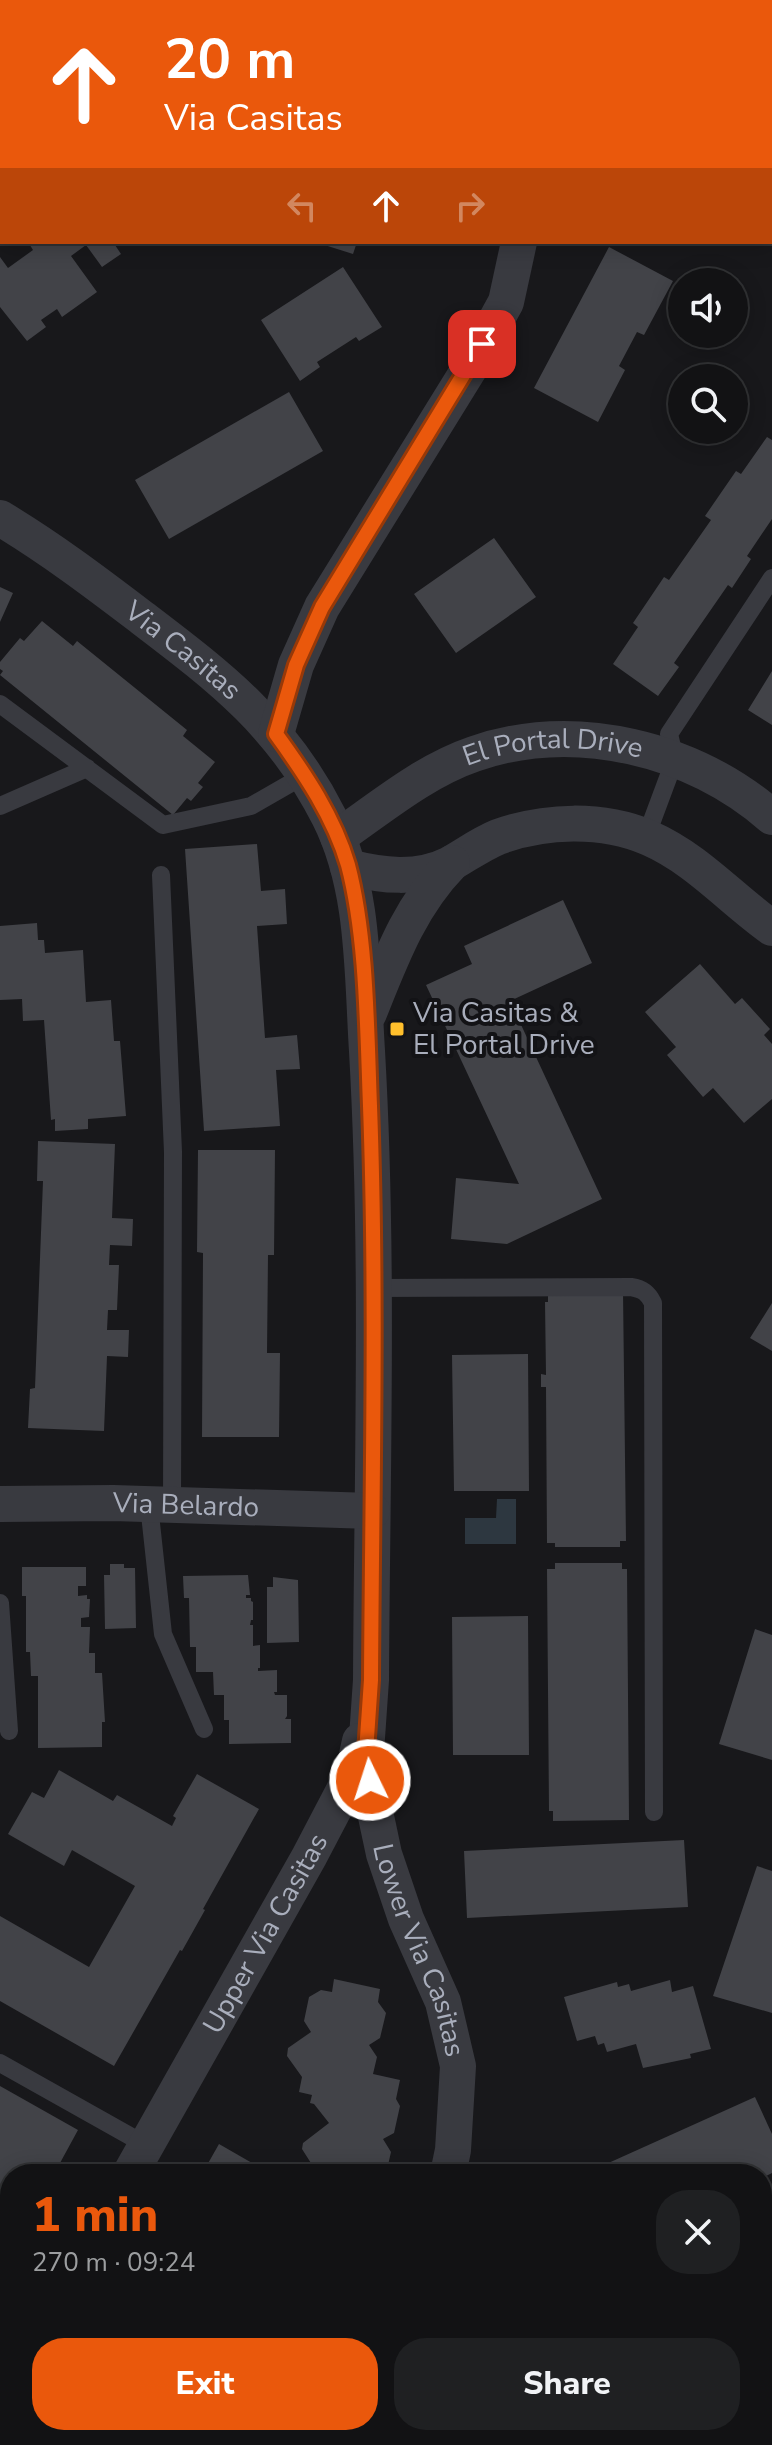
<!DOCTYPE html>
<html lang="en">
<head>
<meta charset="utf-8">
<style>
  :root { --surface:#121214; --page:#1f2022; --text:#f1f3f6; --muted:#9c9ea0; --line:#313234; --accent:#ea580c }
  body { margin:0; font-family:"Nunito Sans",sans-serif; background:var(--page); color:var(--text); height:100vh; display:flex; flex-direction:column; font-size:30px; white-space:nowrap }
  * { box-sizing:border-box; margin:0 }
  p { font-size:26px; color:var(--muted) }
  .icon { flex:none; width:44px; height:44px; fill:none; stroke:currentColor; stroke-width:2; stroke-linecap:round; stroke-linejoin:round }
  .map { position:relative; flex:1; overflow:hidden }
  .panel { position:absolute; left:0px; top:2164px; width:772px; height:282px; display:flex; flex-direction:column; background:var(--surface); border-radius:32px 32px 0 0; box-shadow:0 4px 20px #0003,0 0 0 2px var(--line) }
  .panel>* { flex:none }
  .top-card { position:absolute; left:0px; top:0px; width:772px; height:244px; box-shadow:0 4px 20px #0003,0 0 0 2px var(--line); background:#ea580c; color:#fff; overflow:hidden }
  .tools { position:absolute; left:668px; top:268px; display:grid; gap:16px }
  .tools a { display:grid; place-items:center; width:80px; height:80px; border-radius:50%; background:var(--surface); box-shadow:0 4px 20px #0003,0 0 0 2px var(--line); font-size:40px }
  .pin { position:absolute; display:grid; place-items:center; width:68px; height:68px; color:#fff; margin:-34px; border-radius:16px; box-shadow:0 4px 12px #0006 }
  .me { position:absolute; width:88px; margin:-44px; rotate:356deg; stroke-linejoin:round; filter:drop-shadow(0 0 6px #0008) }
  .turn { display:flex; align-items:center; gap:28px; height:168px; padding:0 32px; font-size:36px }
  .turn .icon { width:104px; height:104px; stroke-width:2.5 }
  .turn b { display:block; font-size:56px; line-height:68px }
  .lanes { display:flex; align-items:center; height:76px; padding:0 32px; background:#0003; justify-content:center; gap:40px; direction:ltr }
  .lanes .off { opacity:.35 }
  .round { display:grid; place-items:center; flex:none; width:84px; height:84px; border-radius:32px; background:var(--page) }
  .summary { display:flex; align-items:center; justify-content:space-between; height:136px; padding:0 32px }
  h1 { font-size:48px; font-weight:800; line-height:60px; color:var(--accent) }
  .action { display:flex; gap:16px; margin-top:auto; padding:16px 32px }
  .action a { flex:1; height:92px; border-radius:32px; background:var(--accent); color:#fff; font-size:32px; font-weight:800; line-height:92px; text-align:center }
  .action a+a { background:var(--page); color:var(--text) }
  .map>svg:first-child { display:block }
  .water { fill:#2d3740 }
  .building { fill:#424348 }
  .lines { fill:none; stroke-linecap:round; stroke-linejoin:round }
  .path { stroke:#3f4147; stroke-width:5; stroke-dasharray:4 6; stroke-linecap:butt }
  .service { stroke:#393a40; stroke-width:18 }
  .minor { stroke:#393a40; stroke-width:36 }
  .route-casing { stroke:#983908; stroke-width:20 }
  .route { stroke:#ea580c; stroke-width:14 }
  .poi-dot { fill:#ffbf2c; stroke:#131316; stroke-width:3 }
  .labels { text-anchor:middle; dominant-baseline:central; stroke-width:8; stroke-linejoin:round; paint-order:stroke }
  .street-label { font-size:28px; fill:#a9aebc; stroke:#131316 }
  .poi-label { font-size:28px; fill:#a9aebc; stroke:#131316; text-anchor:start }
</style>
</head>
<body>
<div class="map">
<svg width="772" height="2445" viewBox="0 0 772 2445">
  <rect width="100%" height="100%" fill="#18181b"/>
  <path class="water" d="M497,1499H516V1544H465V1518H496Z"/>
  <path class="building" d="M28,242H119L115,245L121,254L102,267L86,245L71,256L97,292L62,317L57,309L41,320L46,327L27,341L0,307V257L8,268L33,250Z
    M315,242H357L353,254Z
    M609,247L673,281L644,335L637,332L619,366L625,370L598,422L534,388Z
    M343,267L382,327L359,341L356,337L317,362L320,367L300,381L261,320Z
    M289,392L323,451L169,539L135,480Z
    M767,437L772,440V519L747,556L751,559L732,588L728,585L674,663L679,667L658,696L613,664L638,627L633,623L664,577L669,580L711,520L705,516L736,471L741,474Z
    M494,538L536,597L456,653L414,594Z
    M0,587L13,593L0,622Z
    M42,621L73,646L77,641L187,730L183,736L215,762L198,783L203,787L191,801L187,798L173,815L0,675L3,671L0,669V662L20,638L24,641Z
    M772,671V725L748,710Z
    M257,844L261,891L285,889L287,924L257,926L265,1038L297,1035L300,1069L276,1070L280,1126L204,1131L185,849Z
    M563,900L592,963L510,1001L602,1199L507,1244L451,1239L456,1178L519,1184L426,985L472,964L464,946Z
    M37,923L38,940H44L45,953L83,950L86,1002L111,1000L114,1041H120L126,1116L88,1119V1129L55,1131V1119L51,1120L44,1020L23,1021L22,999L0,1000V926Z
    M700,964L735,1004L742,998L770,1029L764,1035L772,1044V1099L744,1123L713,1088L703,1097L667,1055L676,1047L645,1012Z
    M38,1141L115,1144L112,1218L133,1219L132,1246L110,1245L109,1265H119L117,1310H108L107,1330H129L128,1357L107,1356L104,1431L28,1428L30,1389L35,1388L43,1181H37Z
    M198,1150H275L274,1255H268L267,1353H280L279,1437H202L203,1253L197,1252Z
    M623,1291L626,1541H620V1547H555V1543H547L546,1387H541V1374L546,1375L545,1302H548V1292Z
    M772,1303V1351L750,1338Z
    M528,1354L529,1491H454L452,1355Z
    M555,1563H622V1569H627L629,1820L553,1821V1811H549L547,1569H555Z
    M110,1564H124V1568H135L136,1628L105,1629L104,1575H110Z
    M22,1567H86V1586H78V1596L87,1595V1599H90L89,1617L81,1618V1627H90L89,1653H95V1673H102L105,1722H102V1747L38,1748V1676H31L30,1652H26V1596H22Z
    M248,1575L250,1595H246V1598H251V1601L253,1602V1620H251L250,1625H253V1646L260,1645V1668H258V1671L277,1670V1692H274L275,1695H287V1716L285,1719H291V1743L229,1744V1720H224V1695H214L213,1672H196V1647H190L189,1598H184L183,1576Z
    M273,1577L298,1580L299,1642L267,1643V1587H273Z
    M528,1616L529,1755H453L452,1617Z
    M755,1629L772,1635V1760L719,1744Z
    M59,1770L113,1801L117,1795L172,1826L176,1818L173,1816L197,1774L259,1809L203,1909L205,1910L182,1951L180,1950L114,2066L0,2001V1916L89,1967L135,1886L72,1850L64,1866L8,1834L32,1792L44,1798Z
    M684,1840L688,1907L467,1918L464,1851Z
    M757,1866L772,1871V2013L713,1996Z
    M334,1979L380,1989L378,2002L386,2013L380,2038L369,2045L377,2057L373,2074L400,2080L396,2099L400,2106L394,2133L383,2139L391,2152L386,2174H329L316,2171L302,2149L303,2143L329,2123L314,2104L310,2103L312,2095L299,2092L302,2077L287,2056L288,2048L311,2032L304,2021L309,1997L321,1990L332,1992Z
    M670,1980L672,1992L693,1986L711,2049L690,2054L691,2058L643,2068L636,2044L607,2052L604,2043L598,2045L595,2036L577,2041L564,1997L617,1982L618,1987L629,1984L631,1991Z
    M0,2086L78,2130L54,2174H10V2219L0,2213Z
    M755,2097L772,2134V2173L762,2178V2174H584Z
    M219,2144L271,2174H202Z
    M762,2264L772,2268V2326L762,2323Z
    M762,2393L769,2396L764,2406L772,2410V2433L762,2429Z
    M174,2436H254L259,2445H178Z
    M420,2436H562L587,2445H417Z"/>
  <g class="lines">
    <path class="path" d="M596,2436L622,2445"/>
    <path class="service" d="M0,704L163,825L251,806L305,775
      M0,806L87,768
      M646,837L675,759L669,734L772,578
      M161,875L173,1152L172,1506
      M372,1288L631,1287C643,1289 648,1293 653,1303L654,1812
      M149,1505L163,1634L204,1729
      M0,1603L9,1731
      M0,2063L146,2145
      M0,2278L10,2290"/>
    <g class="minor">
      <path d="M485,0L486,2"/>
      <path d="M645,2L647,0"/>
      <path id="s1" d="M0,518C50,548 95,582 141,617C221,678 282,724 329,817C365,888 362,974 367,1051C379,1260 372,1471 371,1680L366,1752L374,1807L384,1854L406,1919L443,2002L458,2066L453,2150L448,2174"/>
      <path d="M276,734L296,665L322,607L471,366L506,302L519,242"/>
      <path id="s2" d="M338,837C380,808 424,771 474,754C575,719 692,748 772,817"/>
      <path d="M348,867C382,876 418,880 450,864C466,855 481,844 498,837C545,820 602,818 649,838C697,859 730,898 772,928"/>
      <path d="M369,1013C391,958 410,906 452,863"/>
      <path id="s3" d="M0,1504L113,1503L372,1511"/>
      <path id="s4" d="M130,2174L309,1857L353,1773L360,1741"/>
      <path d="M0,2388L10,2376"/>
      <path d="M365,2445L368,2436"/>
    </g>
  </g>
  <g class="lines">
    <defs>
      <path id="route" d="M370,1780L366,1752L371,1680C372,1489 377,1297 370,1106C367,1031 367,937 348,865C334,817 305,774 276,734L296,665L322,607L482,344"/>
    </defs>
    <use href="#route" class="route-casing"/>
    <use href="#route" class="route"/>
  </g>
  <rect class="poi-dot" x="389" y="1021" width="16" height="16" rx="4"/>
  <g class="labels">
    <g class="street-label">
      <text stroke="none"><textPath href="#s1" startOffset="226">Via Casitas</textPath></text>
      <text stroke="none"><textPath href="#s2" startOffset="240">El Portal Drive</textPath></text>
      <text stroke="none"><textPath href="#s3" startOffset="186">Via Belardo</textPath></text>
      <text stroke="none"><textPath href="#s4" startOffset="276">Upper Via Casitas</textPath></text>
      <text stroke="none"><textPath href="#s1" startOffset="1596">Lower Via Casitas</textPath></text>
    </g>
    <g class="poi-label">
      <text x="413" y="1013">Via Casitas &amp;<tspan x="413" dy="32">El Portal Drive</tspan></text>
    </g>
  </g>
</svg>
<div class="tools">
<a><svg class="icon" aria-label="sound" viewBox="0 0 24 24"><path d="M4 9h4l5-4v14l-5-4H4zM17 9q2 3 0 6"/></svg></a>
<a><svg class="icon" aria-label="search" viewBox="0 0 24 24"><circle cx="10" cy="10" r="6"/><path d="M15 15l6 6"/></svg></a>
</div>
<div class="pin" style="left:482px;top:344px;background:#d93025"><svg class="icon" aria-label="arrive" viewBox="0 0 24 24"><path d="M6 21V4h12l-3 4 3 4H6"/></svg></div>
<svg class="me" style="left:370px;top:1780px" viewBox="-20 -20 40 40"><circle r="17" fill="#ea580c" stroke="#fff" stroke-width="3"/><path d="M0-11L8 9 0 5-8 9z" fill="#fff"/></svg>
<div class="top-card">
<div class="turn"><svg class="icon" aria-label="ahead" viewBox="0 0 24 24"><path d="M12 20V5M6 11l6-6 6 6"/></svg><div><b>20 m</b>Via Casitas</div></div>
<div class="lanes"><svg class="icon off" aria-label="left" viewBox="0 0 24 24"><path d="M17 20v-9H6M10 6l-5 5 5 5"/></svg><svg class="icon" aria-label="ahead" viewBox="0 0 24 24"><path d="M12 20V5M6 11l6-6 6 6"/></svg><svg class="icon off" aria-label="right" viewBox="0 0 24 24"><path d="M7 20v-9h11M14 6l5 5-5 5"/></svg></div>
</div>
<section class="panel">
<div class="summary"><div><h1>1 min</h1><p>270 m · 09:24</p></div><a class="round"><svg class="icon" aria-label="close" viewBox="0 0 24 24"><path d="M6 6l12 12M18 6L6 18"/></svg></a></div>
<div class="action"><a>Exit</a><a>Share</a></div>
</section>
</div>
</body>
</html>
